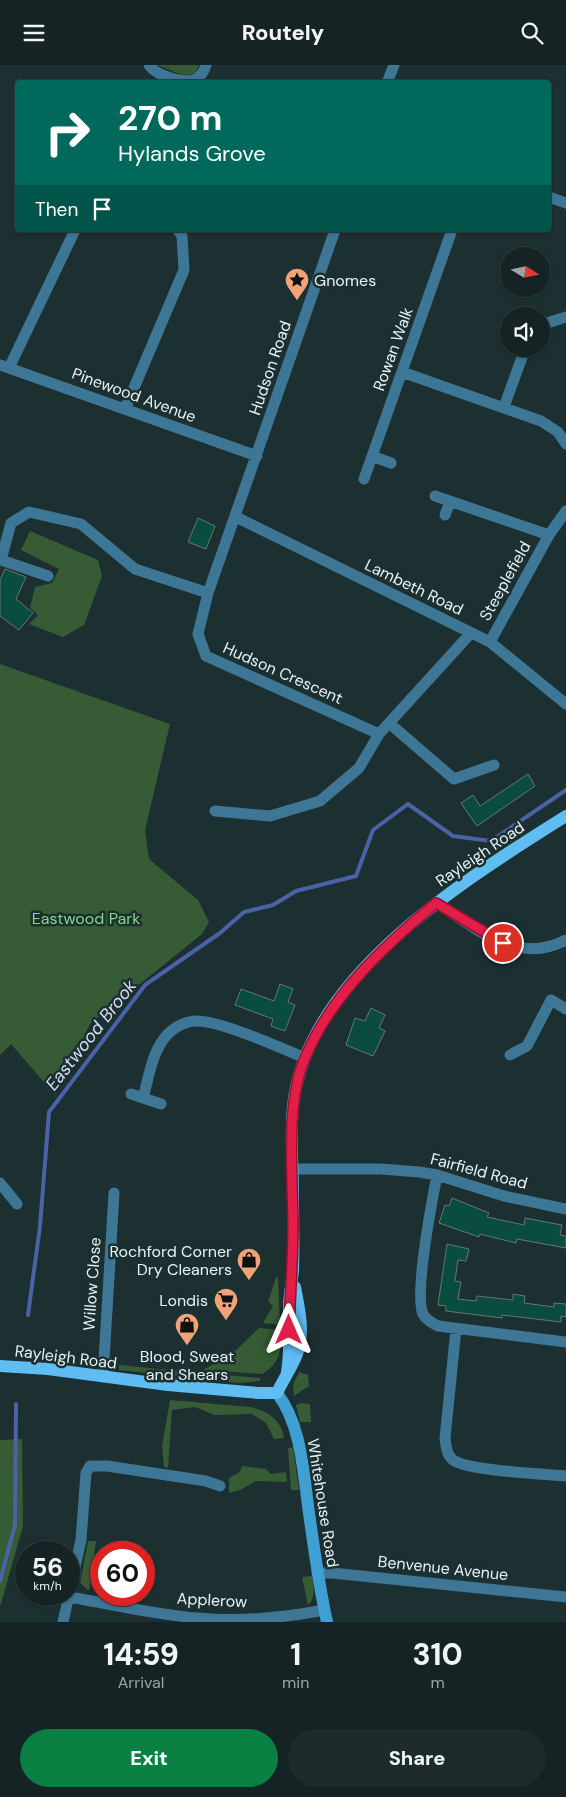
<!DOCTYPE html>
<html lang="en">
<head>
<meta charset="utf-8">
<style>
  :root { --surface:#152325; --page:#1e2b2d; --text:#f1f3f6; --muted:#9da4a7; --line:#344042; --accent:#0b8043 }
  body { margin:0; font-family:"DM Sans",sans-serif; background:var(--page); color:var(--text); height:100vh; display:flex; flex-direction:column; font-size:19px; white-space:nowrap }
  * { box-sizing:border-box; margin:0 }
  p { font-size:16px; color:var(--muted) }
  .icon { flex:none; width:28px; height:28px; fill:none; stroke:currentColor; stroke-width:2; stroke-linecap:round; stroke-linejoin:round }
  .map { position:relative; height:1557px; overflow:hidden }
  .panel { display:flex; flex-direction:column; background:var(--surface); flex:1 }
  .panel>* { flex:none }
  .banner { position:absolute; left:15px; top:15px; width:536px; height:152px; border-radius:5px; box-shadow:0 1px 4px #0004,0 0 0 1px var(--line); background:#00695c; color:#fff; overflow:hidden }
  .needle { width:32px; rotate:100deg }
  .buttons { position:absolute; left:500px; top:182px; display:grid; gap:10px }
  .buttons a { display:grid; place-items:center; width:50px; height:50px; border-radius:50%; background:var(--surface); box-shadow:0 1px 4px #0004,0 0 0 1px var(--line); font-size:25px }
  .speed { position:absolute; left:15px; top:1476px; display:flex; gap:10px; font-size:25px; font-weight:700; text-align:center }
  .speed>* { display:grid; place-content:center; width:65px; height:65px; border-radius:50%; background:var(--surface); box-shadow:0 1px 4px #0004,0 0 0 1px var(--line); line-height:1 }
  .speed small { font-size:12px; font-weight:400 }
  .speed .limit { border:8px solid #d22; background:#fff; color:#111 }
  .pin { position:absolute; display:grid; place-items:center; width:42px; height:42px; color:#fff; margin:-21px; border:2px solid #fff; border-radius:50%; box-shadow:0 1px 5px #0007 }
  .me { position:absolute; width:55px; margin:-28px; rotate:0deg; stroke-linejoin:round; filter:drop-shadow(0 0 4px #0008) }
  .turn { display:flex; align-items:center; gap:18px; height:105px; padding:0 20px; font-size:22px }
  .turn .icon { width:65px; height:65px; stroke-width:2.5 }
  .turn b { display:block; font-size:35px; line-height:42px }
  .then { display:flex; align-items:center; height:48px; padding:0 20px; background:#0003; gap:10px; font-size:19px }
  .eta { display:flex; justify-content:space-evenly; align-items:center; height:85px; text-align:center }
  .eta b { font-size:30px; font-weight:800; line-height:35px }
  .action { display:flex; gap:10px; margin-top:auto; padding:10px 20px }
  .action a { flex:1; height:58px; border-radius:30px; background:var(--accent); color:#fff; font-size:20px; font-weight:800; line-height:58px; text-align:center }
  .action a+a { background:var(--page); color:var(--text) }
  header { display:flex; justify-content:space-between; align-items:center; height:65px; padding:0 20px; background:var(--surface); font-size:22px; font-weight:800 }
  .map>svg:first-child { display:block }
  .green { fill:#375c35 }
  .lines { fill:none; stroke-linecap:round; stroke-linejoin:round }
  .stream { stroke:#4963a6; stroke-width:4 }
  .building { fill:#0a4c3e; stroke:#647872 }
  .street { stroke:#3e7696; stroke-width:11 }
  .secondary { stroke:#3f9fd2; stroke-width:12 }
  .primary { stroke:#60bdf2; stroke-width:12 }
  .route-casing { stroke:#92132f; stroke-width:12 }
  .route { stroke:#e11d48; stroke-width:9 }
  .labels { text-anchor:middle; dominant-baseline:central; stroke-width:5; stroke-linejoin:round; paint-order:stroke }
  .poi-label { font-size:16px; fill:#e7f2f4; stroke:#1c2f31; text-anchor:end }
  .street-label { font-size:16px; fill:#e7f2f4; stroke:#1c2f31 }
  .park-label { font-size:16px; fill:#87d884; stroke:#1c2f31 }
  .water-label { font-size:18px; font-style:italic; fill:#d6dff3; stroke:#1c2f31 }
</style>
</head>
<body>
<header><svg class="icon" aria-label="menu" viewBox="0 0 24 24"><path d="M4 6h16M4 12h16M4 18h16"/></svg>Routely<svg class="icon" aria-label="search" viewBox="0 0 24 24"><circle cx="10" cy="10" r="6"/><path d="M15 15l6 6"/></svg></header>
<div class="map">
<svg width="566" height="1557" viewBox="0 0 566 1557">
  <rect width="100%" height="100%" fill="#1c2f31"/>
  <path class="green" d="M157,0H199L195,8L185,11Z
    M30,466L98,495L102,511L84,560L63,572L29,559L38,550L30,543L35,522L52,518L59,504L21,485Z
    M0,599L170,659L145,765L149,794L198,835L209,857L202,869L90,959L55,1030L11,979L0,990Z
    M276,1212L278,1213L280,1260L263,1258L273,1241L268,1237Z
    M259,1263L281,1265C282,1284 280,1299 262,1309L203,1305L232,1289Z
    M119,1300L169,1305L168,1310L119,1305Z
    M172,1305L260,1313V1316L239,1318L171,1311Z
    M299,1307L308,1310L309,1321L294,1331L293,1320Z
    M170,1335L250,1342C267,1346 281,1354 284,1373L274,1374L266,1358L252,1349L215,1350L195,1342L172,1345L168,1403L164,1402L162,1381Z
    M301,1338L310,1339L311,1357H300L296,1340Z
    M22,1374L23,1461L0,1542V1375Z
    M293,1382L299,1425H291L288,1383Z
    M242,1401L266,1404L271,1409L286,1407L287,1417L256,1416L240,1425L229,1428V1413L240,1407Z
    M88,1476H96L89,1526L80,1518Z
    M312,1511C314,1522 316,1532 308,1540L302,1512Z"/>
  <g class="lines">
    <path class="stream" d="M28,1250L40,1161L49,1047L145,920L220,868L244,847L273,840L296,826L356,811L373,765L408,739L453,771L491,776L566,725
      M0,1516L15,1460L16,1339"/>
  </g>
  <path class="building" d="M198,453L215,461L206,484L188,477Z
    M5,504L26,512L16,534L33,548L19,565L0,551V515Z
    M528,709L535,721L477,761L461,738L473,730L480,741Z
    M280,919L293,924L288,937L295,940L285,966L271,961L273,954L235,940L241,924L274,936Z
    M371,943L385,950L379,963L385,966L373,991L346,980L355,953L365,956Z
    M452,1133L489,1148L487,1152L524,1160L525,1153L562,1160L560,1170L566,1171V1183L517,1174L516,1178L480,1169L479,1172L439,1158L445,1140L449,1141Z
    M447,1179L469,1184L466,1196L458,1195L455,1216L461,1217L458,1234L476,1236L477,1231L513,1235V1229L525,1231L524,1238L554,1242V1238L566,1239V1252L561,1251V1257L502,1250V1253L446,1246V1241L438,1240Z"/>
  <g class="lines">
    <path class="street" d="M149,0C154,7 160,9 168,12C184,18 200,20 206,0
      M387,18L394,0
      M549,132L566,138
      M335,165L208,528L198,569L206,591L379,669
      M541,262L544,259L566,252
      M0,300L257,391
      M9,303L75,165
      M402,307L541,356L558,367L566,379
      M504,342L525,284
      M125,344L184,205L182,171L178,165
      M372,391L391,398
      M364,414L452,165
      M435,431L549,470
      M445,450L450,437
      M236,452L490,577L566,639
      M48,511L1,495L11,458L29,447L81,459L135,504L208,528
      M490,577L549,470L566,446
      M389,658L454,714L494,700
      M215,746L270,751L320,736L359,703L379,669L471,568
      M437,838C478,864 515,901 566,875
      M510,990L527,981L551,935L566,944
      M131,1029L161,1039
      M143,1033C148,1015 151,994 161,978C168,966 181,957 196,956C219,955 281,983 305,993
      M293,1104H381L419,1107L437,1110L504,1131L566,1144
      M437,1110C432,1136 414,1228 423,1249C426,1255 432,1258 438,1261L566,1277
      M0,1118L17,1139
      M456,1264L445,1373C446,1380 446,1389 452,1394C464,1406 545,1409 566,1411
      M103,1312L114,1128
      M317,1508H332L566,1532
      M69,1532C112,1539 155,1550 198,1553C240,1557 283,1553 324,1545
      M63,1557L81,1475L86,1408L90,1401H107L206,1416L220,1421"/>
    <path class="secondary" d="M277,1328C302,1361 303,1407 309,1448C314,1484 319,1521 327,1557"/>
    <path class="primary" d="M0,1301L48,1304L168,1320L258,1328H277C283,1315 292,1302 297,1289C305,1267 299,1244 295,1222
      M287,1307C291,1285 288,1264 289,1243C289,1230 292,1217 293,1205C294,1181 293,1157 293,1133C293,1103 290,1072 293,1042C305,912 466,814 566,751"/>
  </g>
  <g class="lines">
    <defs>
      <path id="route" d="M289,1265C290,1231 293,1197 293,1162C293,1111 285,1039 305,993C332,929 384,881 436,838L503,878"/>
    </defs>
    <use href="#route" class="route-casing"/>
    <use href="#route" class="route"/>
  </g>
  <defs>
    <symbol id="sight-pin" viewBox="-11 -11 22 30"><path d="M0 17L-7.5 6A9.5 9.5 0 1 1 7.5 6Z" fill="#efa377" stroke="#1c2f31"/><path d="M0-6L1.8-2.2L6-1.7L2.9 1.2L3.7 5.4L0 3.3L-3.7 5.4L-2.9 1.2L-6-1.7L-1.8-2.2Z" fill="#111"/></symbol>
    <symbol id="shop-pin" viewBox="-11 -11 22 30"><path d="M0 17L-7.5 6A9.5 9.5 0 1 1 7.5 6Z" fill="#efa377" stroke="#1c2f31"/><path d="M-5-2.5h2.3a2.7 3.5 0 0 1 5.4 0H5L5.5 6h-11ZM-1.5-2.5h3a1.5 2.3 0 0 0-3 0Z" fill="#111"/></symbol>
    <symbol id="supermarket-pin" viewBox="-11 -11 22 30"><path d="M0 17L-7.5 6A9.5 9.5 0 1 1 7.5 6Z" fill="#efa377" stroke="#1c2f31"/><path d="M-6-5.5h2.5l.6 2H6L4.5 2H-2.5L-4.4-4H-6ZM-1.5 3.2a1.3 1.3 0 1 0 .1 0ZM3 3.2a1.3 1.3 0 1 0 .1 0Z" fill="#111"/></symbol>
  </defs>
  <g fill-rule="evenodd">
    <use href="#sight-pin" x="283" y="201" width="28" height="38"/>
    <use href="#shop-pin" x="235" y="1181" width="28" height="38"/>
    <use href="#supermarket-pin" x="212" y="1221" width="28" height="38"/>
    <use href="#shop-pin" x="173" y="1246" width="28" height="38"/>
  </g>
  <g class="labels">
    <g class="poi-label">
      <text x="314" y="215" text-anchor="start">Gnomes</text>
      <text x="232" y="1186">Rochford Corner<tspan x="232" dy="18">Dry Cleaners</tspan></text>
      <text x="208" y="1235">Londis</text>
      <text x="187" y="1291" text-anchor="middle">Blood, Sweat<tspan x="187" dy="18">and Shears</tspan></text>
    </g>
    <g class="street-label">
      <text transform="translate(393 284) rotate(-70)">Rowan Walk</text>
      <text transform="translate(270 303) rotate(-71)">Hudson Road</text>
      <text transform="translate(134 330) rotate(20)">Pinewood Avenue</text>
      <text transform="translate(505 516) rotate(-61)">Steeplefield</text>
      <text transform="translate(414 522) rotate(26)">Lambeth Road</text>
      <text transform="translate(283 608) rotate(24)">Hudson Crescent</text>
      <text transform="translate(480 789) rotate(-34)">Rayleigh Road</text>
      <text transform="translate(479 1106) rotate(15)">Fairfield Road</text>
      <text transform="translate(92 1219) rotate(-86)">Willow Close</text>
      <text transform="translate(66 1292) rotate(7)">Rayleigh Road</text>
      <text transform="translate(323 1438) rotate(81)">Whitehouse Road</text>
      <text transform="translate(443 1503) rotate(6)">Benvenue Avenue</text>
      <text transform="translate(212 1535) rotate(3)">Applerow</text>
    </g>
    <g class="park-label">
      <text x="86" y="853">Eastwood Park</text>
    </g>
    <g class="water-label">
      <text transform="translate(91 970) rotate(-52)">Eastwood Brook</text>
    </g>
  </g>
</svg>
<div class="buttons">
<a><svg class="needle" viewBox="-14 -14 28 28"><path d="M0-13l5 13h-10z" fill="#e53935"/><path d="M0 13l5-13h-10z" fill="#9da4a7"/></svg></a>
<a><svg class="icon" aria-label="sound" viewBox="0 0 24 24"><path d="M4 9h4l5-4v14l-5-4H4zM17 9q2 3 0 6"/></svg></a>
</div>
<div class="speed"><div>56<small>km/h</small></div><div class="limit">60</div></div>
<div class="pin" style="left:503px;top:878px;background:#d93025"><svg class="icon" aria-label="arrive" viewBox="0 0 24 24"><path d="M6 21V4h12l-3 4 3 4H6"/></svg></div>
<svg class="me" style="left:289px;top:1265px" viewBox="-20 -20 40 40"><path d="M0-17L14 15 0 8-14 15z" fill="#e11d48" stroke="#fff" stroke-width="4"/></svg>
<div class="banner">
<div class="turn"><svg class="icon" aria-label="right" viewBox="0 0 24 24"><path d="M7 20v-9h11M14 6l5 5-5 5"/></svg><div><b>270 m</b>Hylands Grove</div></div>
<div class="then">Then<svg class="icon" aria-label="arrive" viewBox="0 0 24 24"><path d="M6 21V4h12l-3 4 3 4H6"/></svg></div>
</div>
</div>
<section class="panel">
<div class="eta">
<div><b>14:59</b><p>Arrival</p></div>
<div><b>1</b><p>min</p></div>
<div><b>310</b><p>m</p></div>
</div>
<div class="action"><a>Exit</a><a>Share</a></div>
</section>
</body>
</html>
